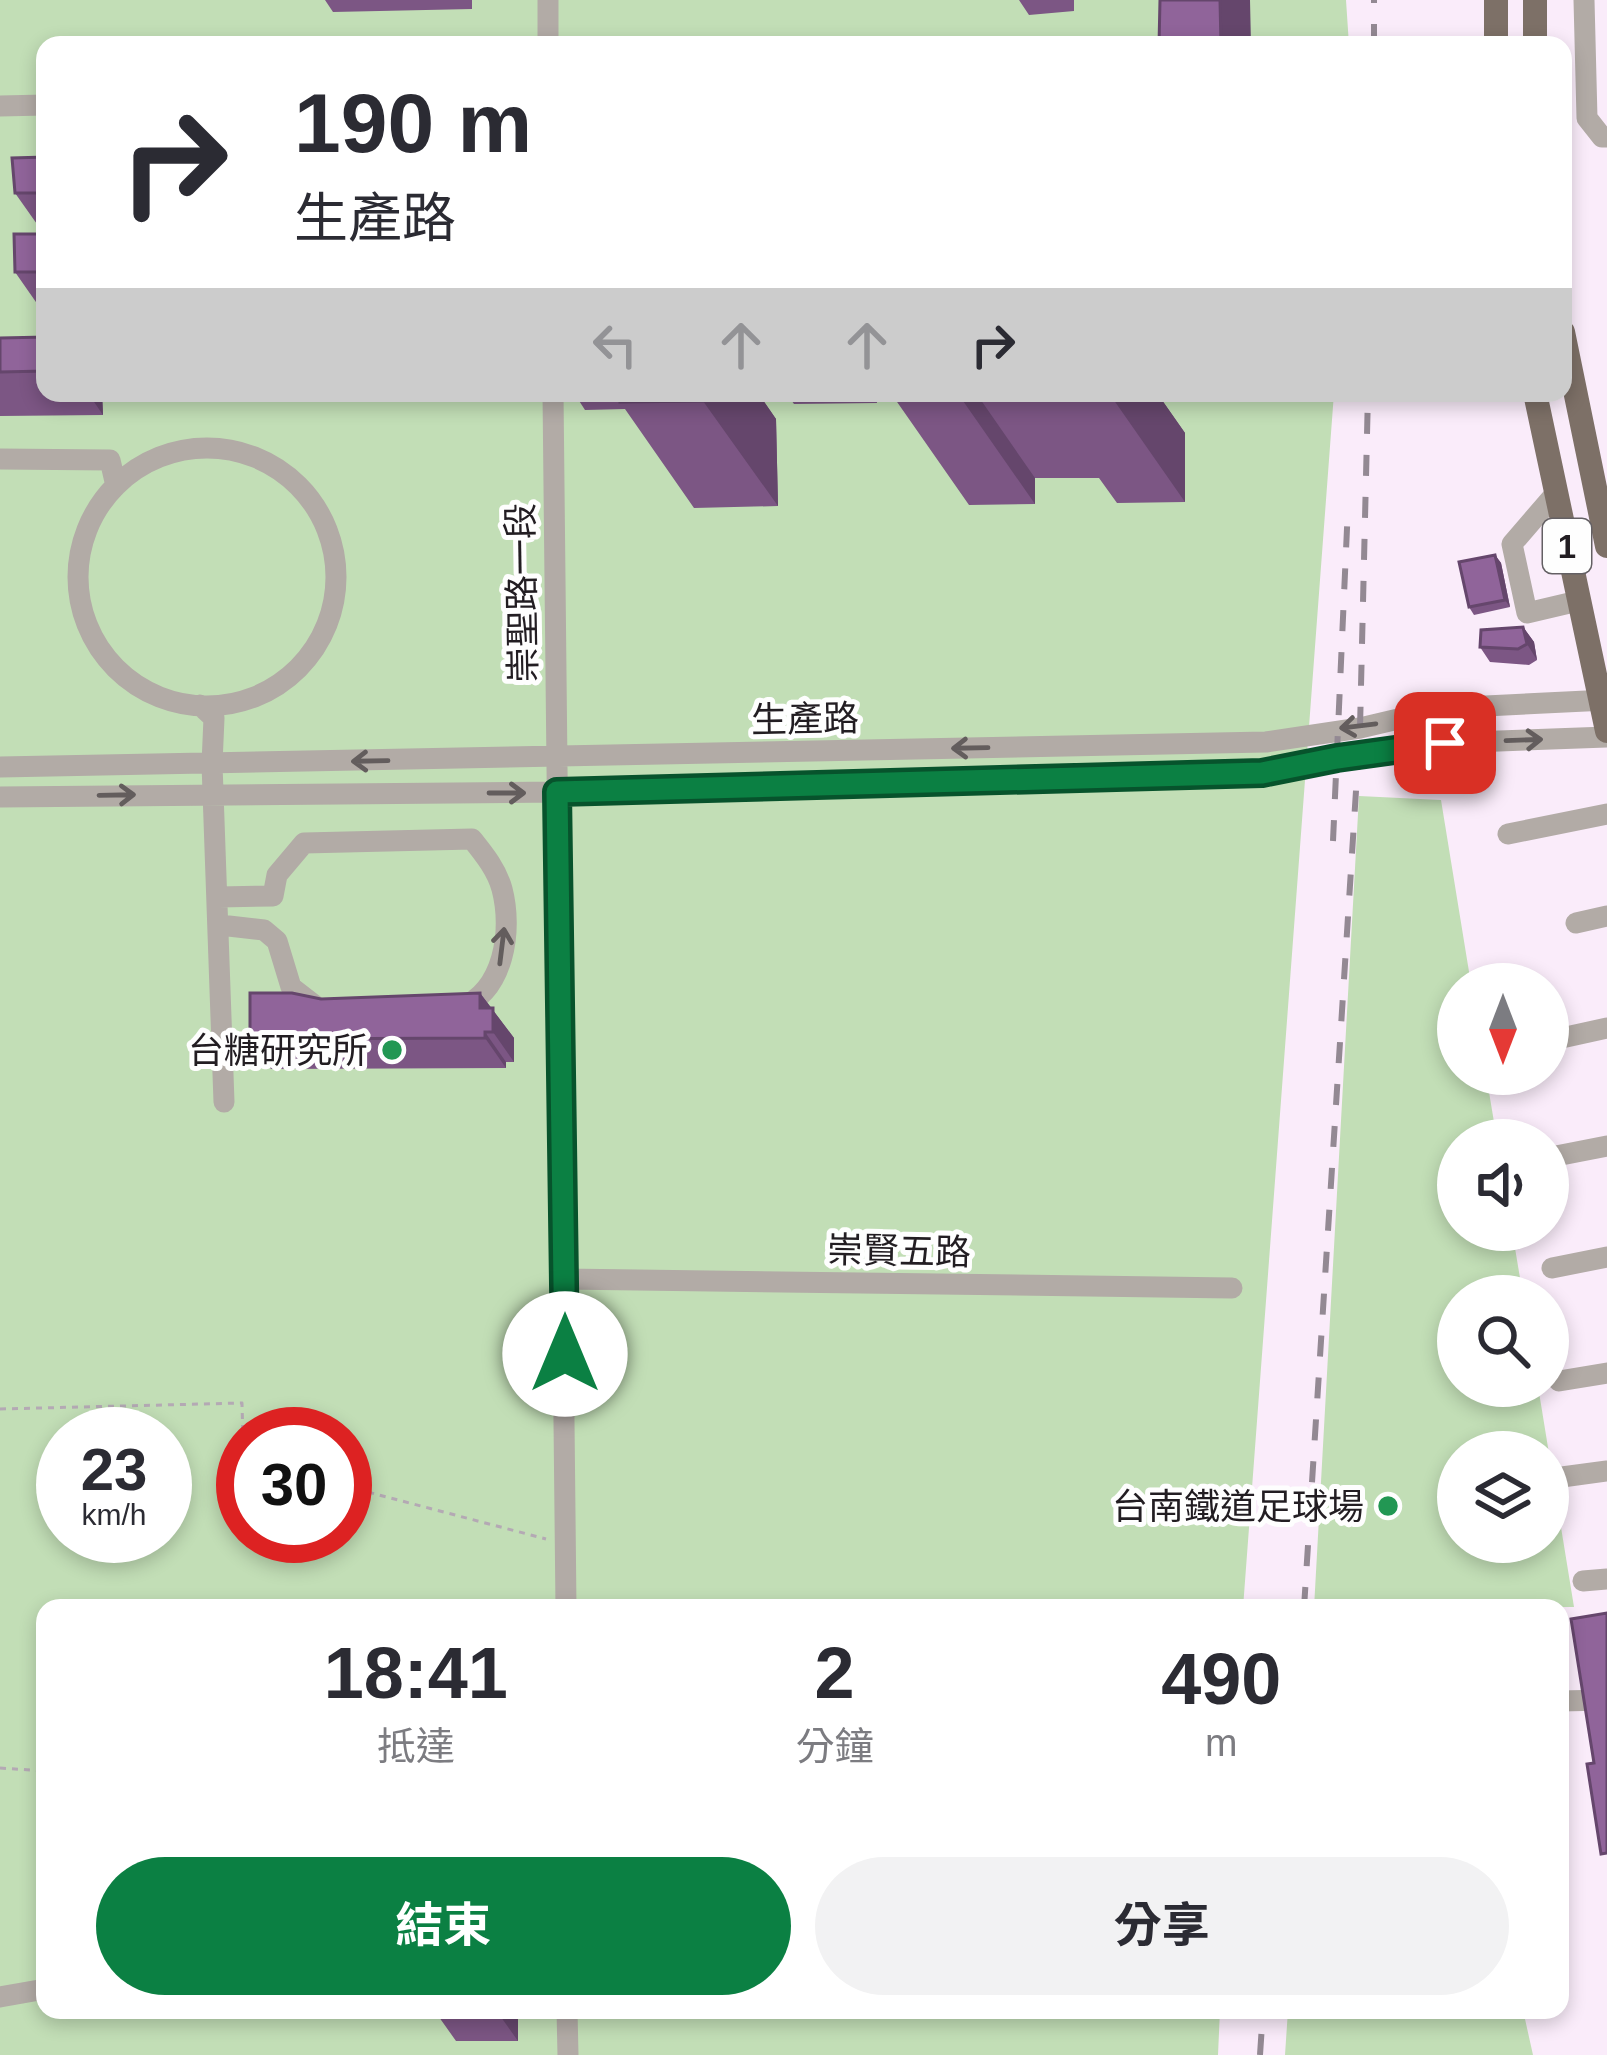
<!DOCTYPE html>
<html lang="zh-TW">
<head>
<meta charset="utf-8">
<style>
  :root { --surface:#fff; --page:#f2f2f3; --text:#2b2b33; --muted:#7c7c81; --accent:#0b8043 }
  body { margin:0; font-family:Arial,"Noto Sans TC",sans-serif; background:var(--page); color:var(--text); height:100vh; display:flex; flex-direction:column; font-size:45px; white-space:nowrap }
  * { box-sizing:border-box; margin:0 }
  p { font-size:39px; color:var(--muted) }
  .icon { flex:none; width:66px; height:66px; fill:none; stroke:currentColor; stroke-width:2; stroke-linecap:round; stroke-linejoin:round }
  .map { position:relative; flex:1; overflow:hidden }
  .panel { position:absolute; left:36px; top:1599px; width:1533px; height:420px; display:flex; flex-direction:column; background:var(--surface); border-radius:24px; box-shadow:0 6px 18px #0003 }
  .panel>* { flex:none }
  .banner { position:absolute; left:36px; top:36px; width:1536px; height:366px; border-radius:24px; box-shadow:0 6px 18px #0003; background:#fff; color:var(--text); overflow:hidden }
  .needle { width:78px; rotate:180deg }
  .fabs { position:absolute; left:1437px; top:963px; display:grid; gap:24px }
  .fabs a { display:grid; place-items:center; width:132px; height:132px; border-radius:50%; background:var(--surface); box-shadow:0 6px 18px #0003; font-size:60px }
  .speed { position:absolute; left:36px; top:1407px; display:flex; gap:24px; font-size:60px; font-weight:700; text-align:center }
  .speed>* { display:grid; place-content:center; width:156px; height:156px; border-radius:50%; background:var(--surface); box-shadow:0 6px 18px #0003; line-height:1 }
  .speed small { font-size:30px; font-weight:400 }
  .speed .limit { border:18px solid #d22; background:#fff; color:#111 }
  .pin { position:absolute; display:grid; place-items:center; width:102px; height:102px; color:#fff; margin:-51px; border-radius:24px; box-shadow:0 6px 18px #0006 }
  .me { position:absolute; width:132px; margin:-66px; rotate:0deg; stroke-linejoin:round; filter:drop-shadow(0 0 9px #0008) }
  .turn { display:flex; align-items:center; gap:42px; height:252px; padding:0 60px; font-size:54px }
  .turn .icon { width:156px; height:156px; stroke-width:2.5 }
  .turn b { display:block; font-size:84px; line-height:102px }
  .lanes { display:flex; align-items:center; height:114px; padding:0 60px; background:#0003; justify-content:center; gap:60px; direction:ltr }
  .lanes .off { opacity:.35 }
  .eta { display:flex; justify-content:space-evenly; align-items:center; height:204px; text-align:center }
  .eta b { font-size:72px; font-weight:700; line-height:84px }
  .cta { display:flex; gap:24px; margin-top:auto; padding:24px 60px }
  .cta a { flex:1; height:138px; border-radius:72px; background:var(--accent); color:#fff; font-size:48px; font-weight:700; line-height:138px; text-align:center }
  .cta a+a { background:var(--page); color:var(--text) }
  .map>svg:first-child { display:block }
  .green { fill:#c2deb6; fill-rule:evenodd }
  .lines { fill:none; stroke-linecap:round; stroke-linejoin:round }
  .path { stroke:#b4a9b4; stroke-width:3; stroke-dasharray:6 6; stroke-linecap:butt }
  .minor { stroke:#b2aba6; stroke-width:21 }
  .major { stroke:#7d7067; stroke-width:24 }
  .rail { stroke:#938993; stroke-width:6; stroke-dasharray:21 21; stroke-linecap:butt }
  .wall { fill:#7c5684 }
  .shaded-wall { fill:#65466c }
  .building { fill:#90649a; stroke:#65466c; stroke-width:3 }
  .oneway { stroke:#635d5d }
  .route-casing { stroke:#07532c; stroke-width:30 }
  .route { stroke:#0b8043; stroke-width:21 }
  .poi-dot { fill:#229753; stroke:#fefefe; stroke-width:4.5 }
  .labels { text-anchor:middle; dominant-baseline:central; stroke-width:10; stroke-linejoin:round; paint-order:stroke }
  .shield { fill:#fefefe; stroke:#646064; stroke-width:3 }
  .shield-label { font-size:33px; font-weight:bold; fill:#221d22 }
  .street-label { font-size:36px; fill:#221d22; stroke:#fefefe }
  .poi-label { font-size:36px; fill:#221d22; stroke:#fefefe; text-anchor:end }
</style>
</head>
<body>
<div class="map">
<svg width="1607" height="2055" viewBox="0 0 1607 2055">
  <rect width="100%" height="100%" fill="#faecfa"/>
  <path class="green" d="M0,0H1346L1349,45H45V393H1334L1243,1608H45V2010H1220L1218,2055H0ZM63,1434H165V1536H63ZM243,1434H345V1536H243Z
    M1359,796L1441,800L1471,984H1458V1074H1486L1497,1140H1458V1230H1512L1523,1296H1458V1386H1538L1574,1607L1314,1608ZM1458,1452H1548V1542H1458Z
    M1288,2010H1523L1533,2055H1285Z"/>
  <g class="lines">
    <path class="path" d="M0,1409L242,1403L243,1441
      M345,1486L546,1539
      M0,1768L45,1771"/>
    <path class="minor" d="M548,0V45
      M1584,0L1587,118L1602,137H1607
      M0,106L45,105
      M553,393L566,1608
      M78 577a129 129 0 1 1 258 0a129 129 0 1 1-258 0Z
      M0,459L110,460L116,486
      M1556,493L1512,544L1527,613L1578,601
      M200,705L214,718L212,764L224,1102
      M0,767L1266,742L1360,728L1445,708L1607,700
      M0,797L557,792L1262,774L1445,743L1607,737
      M1508,834L1607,814
      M219,897L273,896L277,875L304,843L472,839C484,854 497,870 502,889C513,931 504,991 460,1008
      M1576,923L1607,916
      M220,925L264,930L277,941L291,987L322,1011
      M1548,1041L1607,1028
      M1556,1156L1607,1146
      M1552,1268L1607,1257
      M565,1279L1232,1288
      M1559,1381L1607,1373
      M1562,1477L1607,1471
      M1583,1581L1607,1579
      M1560,1701L1607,1700
      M0,1997L45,1989
      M567,2010L568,2055"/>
    <path class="major" d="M1535,0V45
      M1496,45V0
      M1563,332L1607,546
      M1535,393L1607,731"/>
    <path class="rail" d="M1374,45V0
      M1333,841L1348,506
      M1304,1608L1360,728L1368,393
      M1260,2055L1263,2010"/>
  </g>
  <path class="wall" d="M325,0H472V9L333,12Z
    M1019,0H1074V11L1029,15Z
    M45,157V315L15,272L44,234L15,193Z
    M45,337V393H102L103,415L0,416V338Z
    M168,393H265V398L172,399Z
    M574,393H758L776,419L778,506L694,508L625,409L585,410Z
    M786,393H876L877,403L794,404Z
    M895,393H1157L1185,433V502L1117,503L1099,478H1035V504L969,505L895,399Z
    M1161,393H1231V395L1162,394Z
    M1495,555L1501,563L1510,607L1474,615L1469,607Z
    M1523,627L1534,642L1537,660L1529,665L1490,662L1480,647Z
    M480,993L514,1038V1062H506V1068L271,1069L250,1039L321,999Z
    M434,2010H518V2041H456Z"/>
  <path class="shaded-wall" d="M1220,0H1250L1251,45H1221Z
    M88,393H102L103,415Z
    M703,393H758L776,419L778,506L703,401Z
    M961,393H976L1035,478V504L961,398Z
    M1111,393H1157L1185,433V502L1111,396Z
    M1495,555L1501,563L1510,607L1505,600Z
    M1523,627L1534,642L1537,660L1527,644Z
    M480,993L514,1038V1062L493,1032L480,1008Z
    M485,1032L506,1062V1068L485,1038Z
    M496,2010H518V2041Z"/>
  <path class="building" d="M1160,0H1220L1221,45H1159Z
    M45,157V193H15L12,158Z
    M14,234H45V272H15Z
    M45,337V371L0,372V338Z
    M620,393H703V401L620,402Z
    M895,393H961V398L895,399Z
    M1042,393H1111V396L1042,397Z
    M1495,555L1505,600L1469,607L1459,562Z
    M1523,627L1527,644L1518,649L1480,647L1481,630Z
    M250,993H292L321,999L480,993V1008H493V1032H485V1038L250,1039Z
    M1607,1613V1853L1601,1854L1587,1764L1594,1763L1571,1619Z"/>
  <defs><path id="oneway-shaft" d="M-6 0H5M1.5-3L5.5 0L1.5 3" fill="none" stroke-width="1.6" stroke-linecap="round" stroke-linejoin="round" transform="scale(3)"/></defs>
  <g class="oneway">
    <use href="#oneway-shaft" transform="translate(1358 726) rotate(173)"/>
    <use href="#oneway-shaft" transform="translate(1524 740) rotate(-2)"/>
    <use href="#oneway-shaft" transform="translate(970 748) rotate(179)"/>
    <use href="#oneway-shaft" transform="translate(370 761) rotate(179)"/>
    <use href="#oneway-shaft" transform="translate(507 793)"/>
    <use href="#oneway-shaft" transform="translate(117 795) rotate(-1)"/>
    <use href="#oneway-shaft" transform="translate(502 946) rotate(-83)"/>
  </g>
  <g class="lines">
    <defs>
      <path id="route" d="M565,1354L557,792L1262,773L1337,758L1445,743"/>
    </defs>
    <use href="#route" class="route-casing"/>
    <use href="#route" class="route"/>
  </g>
  <g class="poi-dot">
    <circle cx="392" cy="1050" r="12"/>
    <circle cx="1388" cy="1506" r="12"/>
  </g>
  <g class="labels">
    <rect class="shield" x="1543" y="519" width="48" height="54" rx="9"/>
    <g class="shield-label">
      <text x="1567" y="546">1</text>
    </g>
    <g class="street-label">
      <text transform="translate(522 593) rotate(-91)">崇聖路一段</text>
      <text transform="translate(805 719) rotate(-1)">生產路</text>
      <text transform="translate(899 1251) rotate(1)">崇賢五路</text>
    </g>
    <g class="poi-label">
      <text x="368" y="1050">台糖研究所</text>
      <text x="1364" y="1506">台南鐵道足球場</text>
    </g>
  </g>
</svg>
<div class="fabs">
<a><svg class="needle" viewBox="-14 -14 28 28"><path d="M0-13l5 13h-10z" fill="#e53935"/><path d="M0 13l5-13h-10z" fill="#7c7c81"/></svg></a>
<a><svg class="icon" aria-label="sound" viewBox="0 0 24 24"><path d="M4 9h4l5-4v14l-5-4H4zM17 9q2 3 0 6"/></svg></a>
<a><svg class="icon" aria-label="search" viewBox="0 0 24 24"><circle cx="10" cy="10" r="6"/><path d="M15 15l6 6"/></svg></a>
<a><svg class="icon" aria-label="layers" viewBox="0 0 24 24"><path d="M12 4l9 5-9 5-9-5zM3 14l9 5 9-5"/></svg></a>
</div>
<div class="speed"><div>23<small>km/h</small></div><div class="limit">30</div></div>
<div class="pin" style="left:1445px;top:743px;background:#d93025"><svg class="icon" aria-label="arrive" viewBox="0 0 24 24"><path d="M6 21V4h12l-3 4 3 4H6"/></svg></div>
<svg class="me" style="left:565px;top:1354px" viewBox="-20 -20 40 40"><circle r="19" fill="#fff"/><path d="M0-13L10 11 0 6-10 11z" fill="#0b8043"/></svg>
<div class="banner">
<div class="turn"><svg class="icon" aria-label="right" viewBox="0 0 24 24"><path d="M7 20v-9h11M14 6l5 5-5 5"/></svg><div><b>190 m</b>生產路</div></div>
<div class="lanes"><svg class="icon off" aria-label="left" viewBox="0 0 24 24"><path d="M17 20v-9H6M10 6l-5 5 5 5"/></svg><svg class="icon off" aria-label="ahead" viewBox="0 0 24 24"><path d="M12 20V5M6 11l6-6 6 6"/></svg><svg class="icon off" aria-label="ahead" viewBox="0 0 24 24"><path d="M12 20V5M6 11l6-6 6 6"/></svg><svg class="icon" aria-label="right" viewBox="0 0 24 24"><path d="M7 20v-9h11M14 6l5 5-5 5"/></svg></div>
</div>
<section class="panel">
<div class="eta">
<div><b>18:41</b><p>抵達</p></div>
<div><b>2</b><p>分鐘</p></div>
<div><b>490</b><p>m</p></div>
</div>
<div class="cta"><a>結束</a><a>分享</a></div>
</section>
</div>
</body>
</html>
